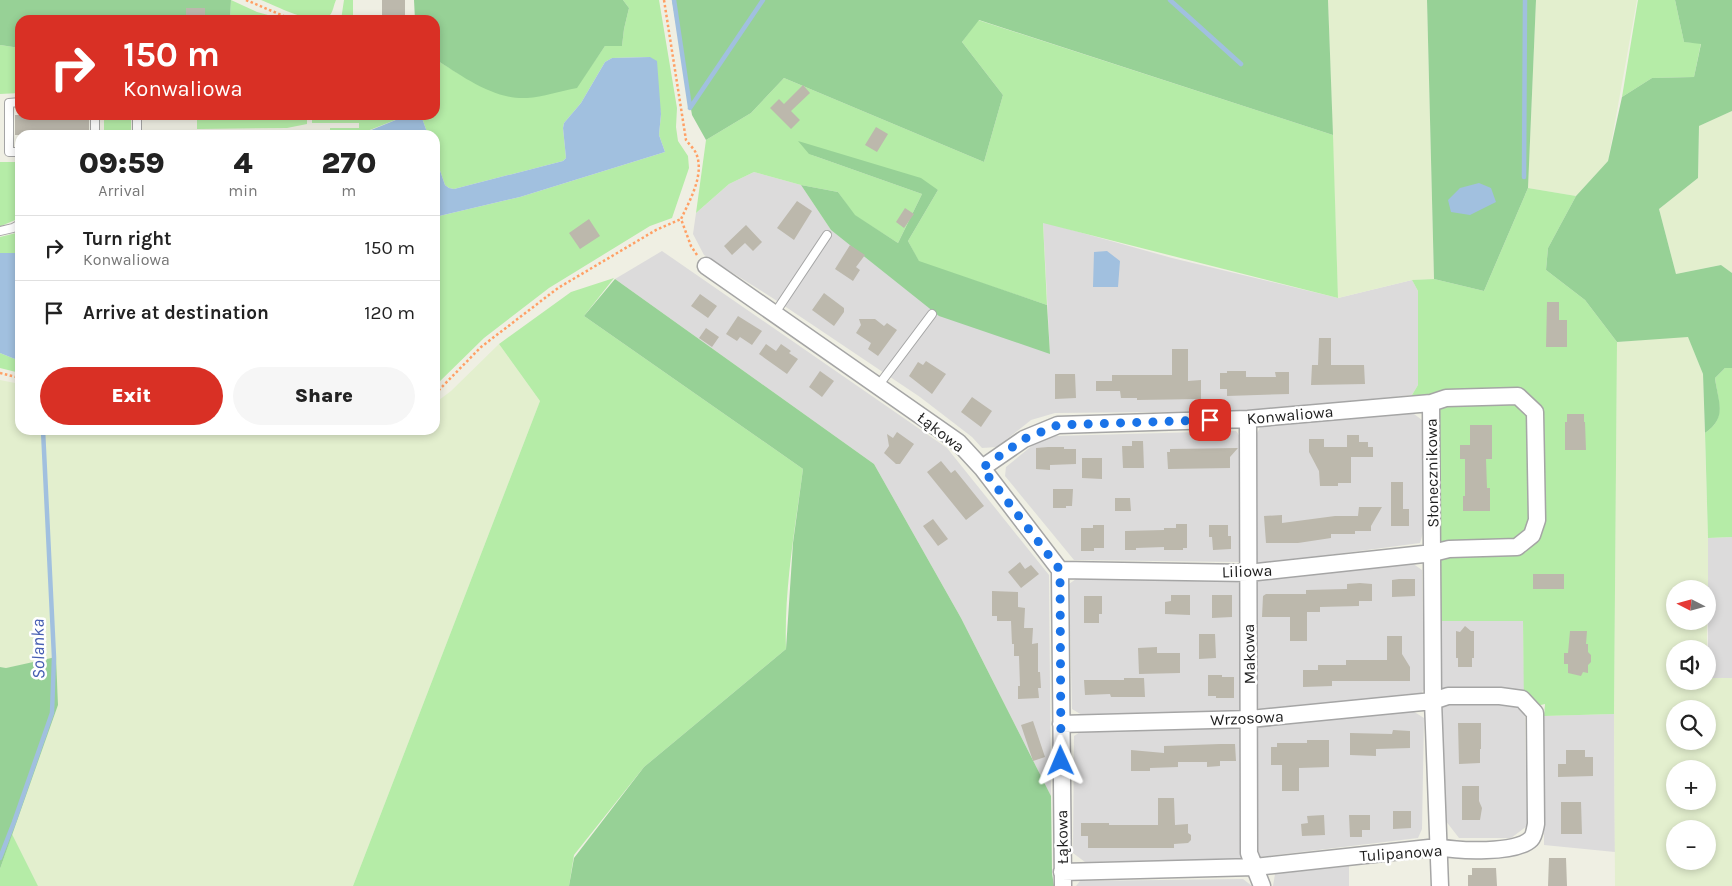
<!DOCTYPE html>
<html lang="en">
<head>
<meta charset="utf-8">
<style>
  :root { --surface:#fff; --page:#f6f6f6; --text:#222; --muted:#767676; --line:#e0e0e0; --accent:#d93025 }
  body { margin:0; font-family:Karla,sans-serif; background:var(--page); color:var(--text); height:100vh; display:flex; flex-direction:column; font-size:19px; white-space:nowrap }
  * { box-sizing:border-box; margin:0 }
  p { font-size:16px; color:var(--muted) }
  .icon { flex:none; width:28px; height:28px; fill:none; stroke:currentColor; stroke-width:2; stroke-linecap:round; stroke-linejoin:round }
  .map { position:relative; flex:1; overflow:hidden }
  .side { position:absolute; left:15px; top:130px; width:425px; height:305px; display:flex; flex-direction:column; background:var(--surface); border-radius:15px; box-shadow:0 2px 8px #0003 }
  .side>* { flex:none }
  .hud { position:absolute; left:15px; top:15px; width:425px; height:105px; border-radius:15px; box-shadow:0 2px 8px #0003; background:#d93025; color:#fff; overflow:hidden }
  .needle { width:32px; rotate:276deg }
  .fabs { position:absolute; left:1666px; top:580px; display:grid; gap:10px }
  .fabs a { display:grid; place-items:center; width:50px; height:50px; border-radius:50%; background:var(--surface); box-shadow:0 2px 8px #0003; font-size:25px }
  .pin { position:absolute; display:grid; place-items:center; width:42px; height:42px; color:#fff; margin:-21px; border-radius:10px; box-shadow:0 2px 8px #0006 }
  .me { position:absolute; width:55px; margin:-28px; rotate:359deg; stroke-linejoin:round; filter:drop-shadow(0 0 4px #0008) }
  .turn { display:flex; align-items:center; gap:18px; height:105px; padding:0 25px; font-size:22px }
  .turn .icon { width:65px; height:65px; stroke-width:2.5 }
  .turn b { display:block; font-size:35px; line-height:42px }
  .eta { display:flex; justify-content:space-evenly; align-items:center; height:85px; text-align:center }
  .eta b { font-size:30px; font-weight:800; line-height:35px }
  .button { display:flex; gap:10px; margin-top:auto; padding:10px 25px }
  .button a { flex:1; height:58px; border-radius:30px; background:var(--accent); color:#fff; font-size:20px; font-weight:800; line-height:58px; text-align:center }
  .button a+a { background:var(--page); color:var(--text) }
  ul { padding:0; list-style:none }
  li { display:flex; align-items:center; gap:15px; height:65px; padding:0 25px; border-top:1px solid var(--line) }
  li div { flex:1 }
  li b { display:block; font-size:19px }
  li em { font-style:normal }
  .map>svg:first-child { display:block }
  .residential { fill:#dcdbdb }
  .farmland { fill:#e3efce; fill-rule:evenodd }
  .grass { fill:#b5eca7 }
  .forest { fill:#97d196 }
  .water { fill:#a1c0df }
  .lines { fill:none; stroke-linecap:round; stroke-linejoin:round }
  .stream { stroke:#a1c0df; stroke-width:4.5 }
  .building { fill:#bcb8ac }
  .lane-casing { stroke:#a5a5a5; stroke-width:10 }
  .street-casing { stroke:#a5a5a5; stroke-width:19 }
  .path { stroke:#ffa065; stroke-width:2.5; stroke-dasharray:2.5 2.5; stroke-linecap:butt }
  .lane { stroke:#fff; stroke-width:8 }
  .street { stroke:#fff; stroke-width:16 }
  .route { stroke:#1a73e8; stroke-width:9; stroke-dasharray:0 16.2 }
  .labels { text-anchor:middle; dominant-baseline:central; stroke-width:5; stroke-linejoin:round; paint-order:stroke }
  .street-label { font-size:16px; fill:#1e1e1e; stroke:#fff }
  .water-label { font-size:18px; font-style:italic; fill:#465eb2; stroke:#fff }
</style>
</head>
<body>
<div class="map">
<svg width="1732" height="886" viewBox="0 0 1732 886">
  <rect width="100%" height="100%" fill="#efefe3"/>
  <path class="residential" d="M754,172L801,185L831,230L1050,354L1043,222L1172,258L1338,298L1412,280L1418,291V385L1412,395L1261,411L1055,413L1031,420L997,447L982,448L972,437L920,397L771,297L704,255L693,234L696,213L729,184Z
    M662,251L947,448L1049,575L1051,796L961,618L874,464L615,279Z
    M1393,411H1410L1422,420L1423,533L1420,543L1260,564L1254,559L1256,435L1261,426Z
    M1236,431L1241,438L1242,556L1239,562L1074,560L1005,476L1006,467L1039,440L1055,436Z
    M1732,537V678H1708V538Z
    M1412,563L1422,570L1424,689L1421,694L1263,712L1256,706V580Z
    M1076,579L1237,581L1242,586L1244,707L1239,713L1082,715L1072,709L1069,584Z
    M1436,621H1523L1527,826L1511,838H1459L1442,816Z
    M1408,708L1424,718L1422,829L1418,838L1260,857L1258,851L1255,731L1260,725Z
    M1614,714L1615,852L1544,845V716Z
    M1235,728L1242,731L1243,849L1241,860L1085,862L1073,853L1074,736L1085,729Z
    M1349,866V886H1273L1275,874Z
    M1243,879L1252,886H1076L1080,881Z"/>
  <path class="farmland" d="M1328,0H1427L1434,279L1412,280L1338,298Z
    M1536,0H1637L1608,161L1576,196L1528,188Z
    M1732,111V273L1721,265L1676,274L1659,209L1698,178L1699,126Z
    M1688,336L1703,374L1708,538V603V589H1675V621H1707V649H1675V681H1708V678H1732V886H1615L1614,714L1617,342ZM1675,709H1708V741H1675ZM1675,769H1708V801H1675ZM1675,829H1708V861H1675Z
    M499,344L540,401L353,886H38L12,834L58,705L56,658L6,668L0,667V380L20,384V430H435V403L451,391Z"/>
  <path class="grass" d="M231,0L257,12L286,20H230Z
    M261,0H336C334,4 333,12 330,15C316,28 277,6 261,0Z
    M344,0H353V20H341Z
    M623,0H659L677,108L676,127L678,141L688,156L689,168L672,218L650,226L549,288L484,338L435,386V217L520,197L665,152L659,135L661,114L649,57L612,58L605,62L581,103L564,123L563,128L566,158L563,161L454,189L449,188L445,185L435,156V135H428L421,115H435V59L459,74L576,88L605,46H622L624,29L629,8Z
    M1638,0H1675L1684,42L1701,43L1694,77L1652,78L1622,97Z
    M978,20L1333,135L1338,298L1043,223L1047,305L919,262L908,241L938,190L809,154L922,194L898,243L854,215L838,192L801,185L754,172L729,184L696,213L706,140L751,113L784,78L984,162L1003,95L962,42Z
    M0,45L20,48V93L0,94Z
    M104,115H131V135H104Z
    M197,115H307V124L287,128L197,129Z
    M312,115H408L357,135H330V128H359V123H312Z
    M298,130V135H197V133L286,132Z
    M0,162H20V218L1,226H0Z
    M1528,188L1576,196L1548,248L1546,270L1585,300L1617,342L1614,714L1544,716L1545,704L1524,709L1523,621H1436L1435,408L1412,395L1418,385V291L1412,280L1434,279L1484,291Z
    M20,232V253H0V237Z
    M614,278L584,316L803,469C795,529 784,589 786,649L644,767L574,855L569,886H353L540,401L499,344L571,292Z
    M0,353L20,361V373L0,368Z
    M1725,368H1732V537L1708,538L1705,433C1727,418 1718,402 1715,378Z
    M12,834L38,886H0V869Z"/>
  <path class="forest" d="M0,0H231L230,20H20V48L0,45Z
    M414,0H623L629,8L624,29L622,46H605L577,88C560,91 543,97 527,98C494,100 462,76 435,59V20H415Z
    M672,0H1328L1333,135L979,20L962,42L1003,95L984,162L784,78L751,113L706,140L692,115Z
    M1427,0H1536L1528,188L1484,291L1434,279Z
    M1675,0H1732V111L1699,126L1698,178L1659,209L1676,274L1721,265L1732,273V368H1725L1715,378C1718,402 1728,417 1705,433L1703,374L1688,337L1617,342L1585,300L1546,270L1548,248L1576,196L1608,161L1622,97L1652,78L1694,77L1701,44L1684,42Z
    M798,141L921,178L938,190L908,241L919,261L1047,305L1050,354L939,316L831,230L801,185L838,192L855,215L898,243L922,194L809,154Z
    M615,279L874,464L961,618L1051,796L1052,873L1054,886H569L574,858L644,767L786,649L793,543L803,469L584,316Z
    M56,657L58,705L0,869V667L6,668Z"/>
  <path class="water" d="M650,57L657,61L661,114L659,135L665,152L520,197L435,217V156L445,185L449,188L454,189L563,161L566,158L563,128L564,123L581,103L605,62L612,58Z
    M408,115H421L428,135H359Z
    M1479,183L1491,188L1496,202L1470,215L1451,212L1448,200L1460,188Z
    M1107,251L1120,261L1118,287H1093L1094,252Z
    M0,253H20V361L0,353Z"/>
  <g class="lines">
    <path class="stream" d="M674,0L690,107
      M1170,0L1241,64
      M690,108L763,0
      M1524,177L1525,0
      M0,858L14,822L52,713L54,657L43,430"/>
  </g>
  <path class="building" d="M382,0H405V20H382Z
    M186,8H205V20H186Z
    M803,85L810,93L791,111L800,120L791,129L770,108L779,99L784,104Z
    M15,115H89V135H15Z
    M876,127L888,134L877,152L865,145Z
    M797,201L812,211L794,240L777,228Z
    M905,208L914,214L904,228L896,222Z
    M589,219L600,236L580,249L569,233Z
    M746,225L762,242L753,251L745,243L732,255L724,246Z
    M850,245L865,255L856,267L860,270L853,281L835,269Z
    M824,293L844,308V312L834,326L812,310Z
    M700,294L717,306L708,318L691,306Z
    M1547,302H1559V320H1567V347H1546Z
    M738,316L762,331L752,345L740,337L737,341L726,334Z
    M859,319H875L884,326L887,323L897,330L878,356L868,349L871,343L856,333L861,325Z
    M706,328L719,337L712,347L699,338Z
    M1319,338H1331V365H1364L1365,384L1311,385L1312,365H1318Z
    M766,344L776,351L781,344L791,351L789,353L798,359L787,374L759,354Z
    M1172,349H1188V381L1201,380V399L1137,400V398H1121L1120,391H1096V381H1112V375H1172Z
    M926,361L946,374L932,394L909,376L918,362L923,365Z
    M820,371L834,381L822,397L809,387Z
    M1227,371H1246V377H1276L1275,372H1289V394L1227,396V389H1220V373H1227Z
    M1055,374H1075L1076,398L1055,399Z
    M972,397L992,411L981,427L961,412Z
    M1567,414H1584V422H1585L1586,450H1565V422H1567Z
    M1470,425H1492V459H1486L1487,488H1490V511H1463V496H1465V459H1460V445H1470Z
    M897,432L914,444L900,464H896L884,453L889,446L887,434L893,438Z
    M1347,435H1359V442H1368V447H1373V457H1351V483H1338V486H1320L1319,471L1309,452V439H1324V447H1347Z
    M1132,441H1143L1144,468H1123L1122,446H1132Z
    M1048,447H1064V449H1076V464L1050,465V470L1036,469V448Z
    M1238,448L1230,457V468L1168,469L1167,452H1170V449Z
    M1082,458H1102V479L1082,478Z
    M941,461L951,473L955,470L984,506L966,520L927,472Z
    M1391,482H1403V509H1409V526H1391Z
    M1053,489H1073L1072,506H1066V508H1053Z
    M1115,498H1130L1131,511H1115Z
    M1359,507H1382L1371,526V531H1355V534H1331V538L1298,543H1266L1264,516L1282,515V523L1335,516H1358Z
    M933,519L948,539L938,546L923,526Z
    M1176,524H1187V548H1183V550H1164V547L1136,548V550H1125V531L1164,530V528H1176Z
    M1093,525H1104V548H1094V551H1081V528H1093Z
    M1209,525H1228V536H1231V549L1213,550L1212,537H1209Z
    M1020,562L1025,569L1031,565L1039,574L1021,588L1008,572Z
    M1533,574H1564V589H1533Z
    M1399,579H1415V596L1392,597V580Z
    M1360,583L1372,584V601H1359V606L1320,607V612H1307V641H1290V617H1262L1263,596L1266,594H1306V590L1347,589V584Z
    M992,591L1018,592V607L1025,608L1024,628H1033L1032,644L1038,643V672H1040L1041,688H1038L1039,698L1018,699V686H1020L1019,656H1014V644H1012L1011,621H997V616H992Z
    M1171,595H1190V615L1165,614V602L1171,601Z
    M1212,595H1232V617L1212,618Z
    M1084,596H1102V614H1099V623H1084Z
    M1465,626L1471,631H1474V658H1472V667H1458V658H1456V631L1460,632Z
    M1570,631H1587L1586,644H1588V652L1591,655V662L1588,665V673L1583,672L1581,676L1568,673V664H1564V653H1568Z
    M1199,634H1215L1216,658L1199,659Z
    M1387,636H1402V654L1410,667V681H1332V686L1303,687V670H1318V665H1346V660H1387Z
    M1157,647V653H1180V673L1139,674L1138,648Z
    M1208,675H1222V677H1234V698H1216V696H1208Z
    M1124,678H1144L1145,697H1111L1110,694L1085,695L1084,680H1124Z
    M1033,721L1045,757L1033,761L1021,725Z
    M1458,723H1481V749H1480V763L1459,764Z
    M1393,730L1410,731V748L1376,749V756L1350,755V733L1392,734Z
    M1307,740H1329V767L1299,768V791H1282V765H1271V747H1277V743H1307Z
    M1220,744H1235L1236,761H1220V766L1207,767V762H1178V767L1150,768V771H1131V750L1164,753V746Z
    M1566,750H1585V757H1593V776L1558,777V764H1566Z
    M1462,786H1479V801L1482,808L1480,820H1462Z
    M1158,798H1174L1175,825L1188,824V833L1191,835V840L1188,843L1174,844V848H1088V836H1081V823H1109V825H1158Z
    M1561,802H1581L1582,834H1561Z
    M1393,811H1411V828L1393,829Z
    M1324,815L1325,835L1302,836L1301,824L1308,823L1307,816Z
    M1349,815H1370V830H1362V837H1350Z
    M1549,858H1566L1567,886H1548Z
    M1472,868H1496L1497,886H1468V875H1472Z"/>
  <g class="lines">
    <defs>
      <path id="lane" d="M20,102L9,103V152H20
        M95,115V135
        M137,115V135
        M0,231L13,228L20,224
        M775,313L827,235
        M878,386L932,314"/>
      <path id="street" d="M706,266L958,442L982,468L1060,570L1063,886
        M1431,403L1433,701L1440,886
        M1248,419L1249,853L1262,886
        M982,468L1024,439L1058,425L1248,419L1431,403L1446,398L1518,396L1535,412L1537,520L1532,535L1517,547L1449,549L1433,553L1248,573L1060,570
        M1061,724L1250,719L1433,701L1448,696H1500L1522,699L1535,713L1536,824C1535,829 1534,836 1531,839C1516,854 1458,851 1438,847L1255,867L1062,872"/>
    </defs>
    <use href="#lane" class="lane-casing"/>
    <use href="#street" class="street-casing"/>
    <path class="path" d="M246,0L286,17L297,20
      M664,0L686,140C689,144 694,149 696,153C705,174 690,200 681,219L691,246L697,255
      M0,373L20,378
      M435,394L481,347L558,288L656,230L681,219"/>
    <use href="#lane" class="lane"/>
    <use href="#street" class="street"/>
  </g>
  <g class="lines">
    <path class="route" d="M1061,761L1060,570L982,468L1024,439L1058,425L1210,420"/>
  </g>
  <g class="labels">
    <g class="street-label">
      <text transform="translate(1290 415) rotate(-5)">Konwaliowa</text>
      <text transform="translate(941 432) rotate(38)">Łąkowa</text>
      <text transform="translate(1432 473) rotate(-91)">Słonecznikowa</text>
      <text transform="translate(1247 571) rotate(-2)">Liliowa</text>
      <text transform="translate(1249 654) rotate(-91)">Makowa</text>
      <text transform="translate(1247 718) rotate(-3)">Wrzosowa</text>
      <text transform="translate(1062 837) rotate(-91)">Łąkowa</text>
      <text transform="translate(1401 853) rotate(-4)">Tulipanowa</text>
    </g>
    <g class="water-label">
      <text transform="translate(38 649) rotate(-91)">Solanka</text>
    </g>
  </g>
</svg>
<div class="fabs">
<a><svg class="needle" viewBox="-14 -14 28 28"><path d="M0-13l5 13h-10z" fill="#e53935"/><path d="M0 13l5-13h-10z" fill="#767676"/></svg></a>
<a><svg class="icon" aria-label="sound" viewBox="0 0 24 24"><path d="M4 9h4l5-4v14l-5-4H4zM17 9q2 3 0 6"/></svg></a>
<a><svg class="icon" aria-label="search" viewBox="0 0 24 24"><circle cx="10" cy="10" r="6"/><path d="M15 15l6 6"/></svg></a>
<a>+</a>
<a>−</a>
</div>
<div class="pin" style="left:1210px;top:420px;background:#d93025"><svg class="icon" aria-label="arrive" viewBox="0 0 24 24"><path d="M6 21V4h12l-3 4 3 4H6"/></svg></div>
<svg class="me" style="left:1061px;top:761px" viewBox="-20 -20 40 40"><path d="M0-17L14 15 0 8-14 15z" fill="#1a73e8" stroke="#fff" stroke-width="4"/></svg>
<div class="hud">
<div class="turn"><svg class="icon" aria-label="right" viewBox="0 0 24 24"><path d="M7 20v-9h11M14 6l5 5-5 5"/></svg><div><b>150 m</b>Konwaliowa</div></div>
</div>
<section class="side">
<div class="eta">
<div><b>09:59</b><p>Arrival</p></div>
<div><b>4</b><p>min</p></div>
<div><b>270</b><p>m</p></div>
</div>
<ul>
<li><svg class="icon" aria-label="right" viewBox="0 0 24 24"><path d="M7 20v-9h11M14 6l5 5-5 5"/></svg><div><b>Turn right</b><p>Konwaliowa</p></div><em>150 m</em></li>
<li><svg class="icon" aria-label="arrive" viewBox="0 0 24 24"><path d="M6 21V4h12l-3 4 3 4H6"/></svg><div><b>Arrive at destination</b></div><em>120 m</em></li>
</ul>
<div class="button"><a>Exit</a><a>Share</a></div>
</section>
</div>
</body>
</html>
